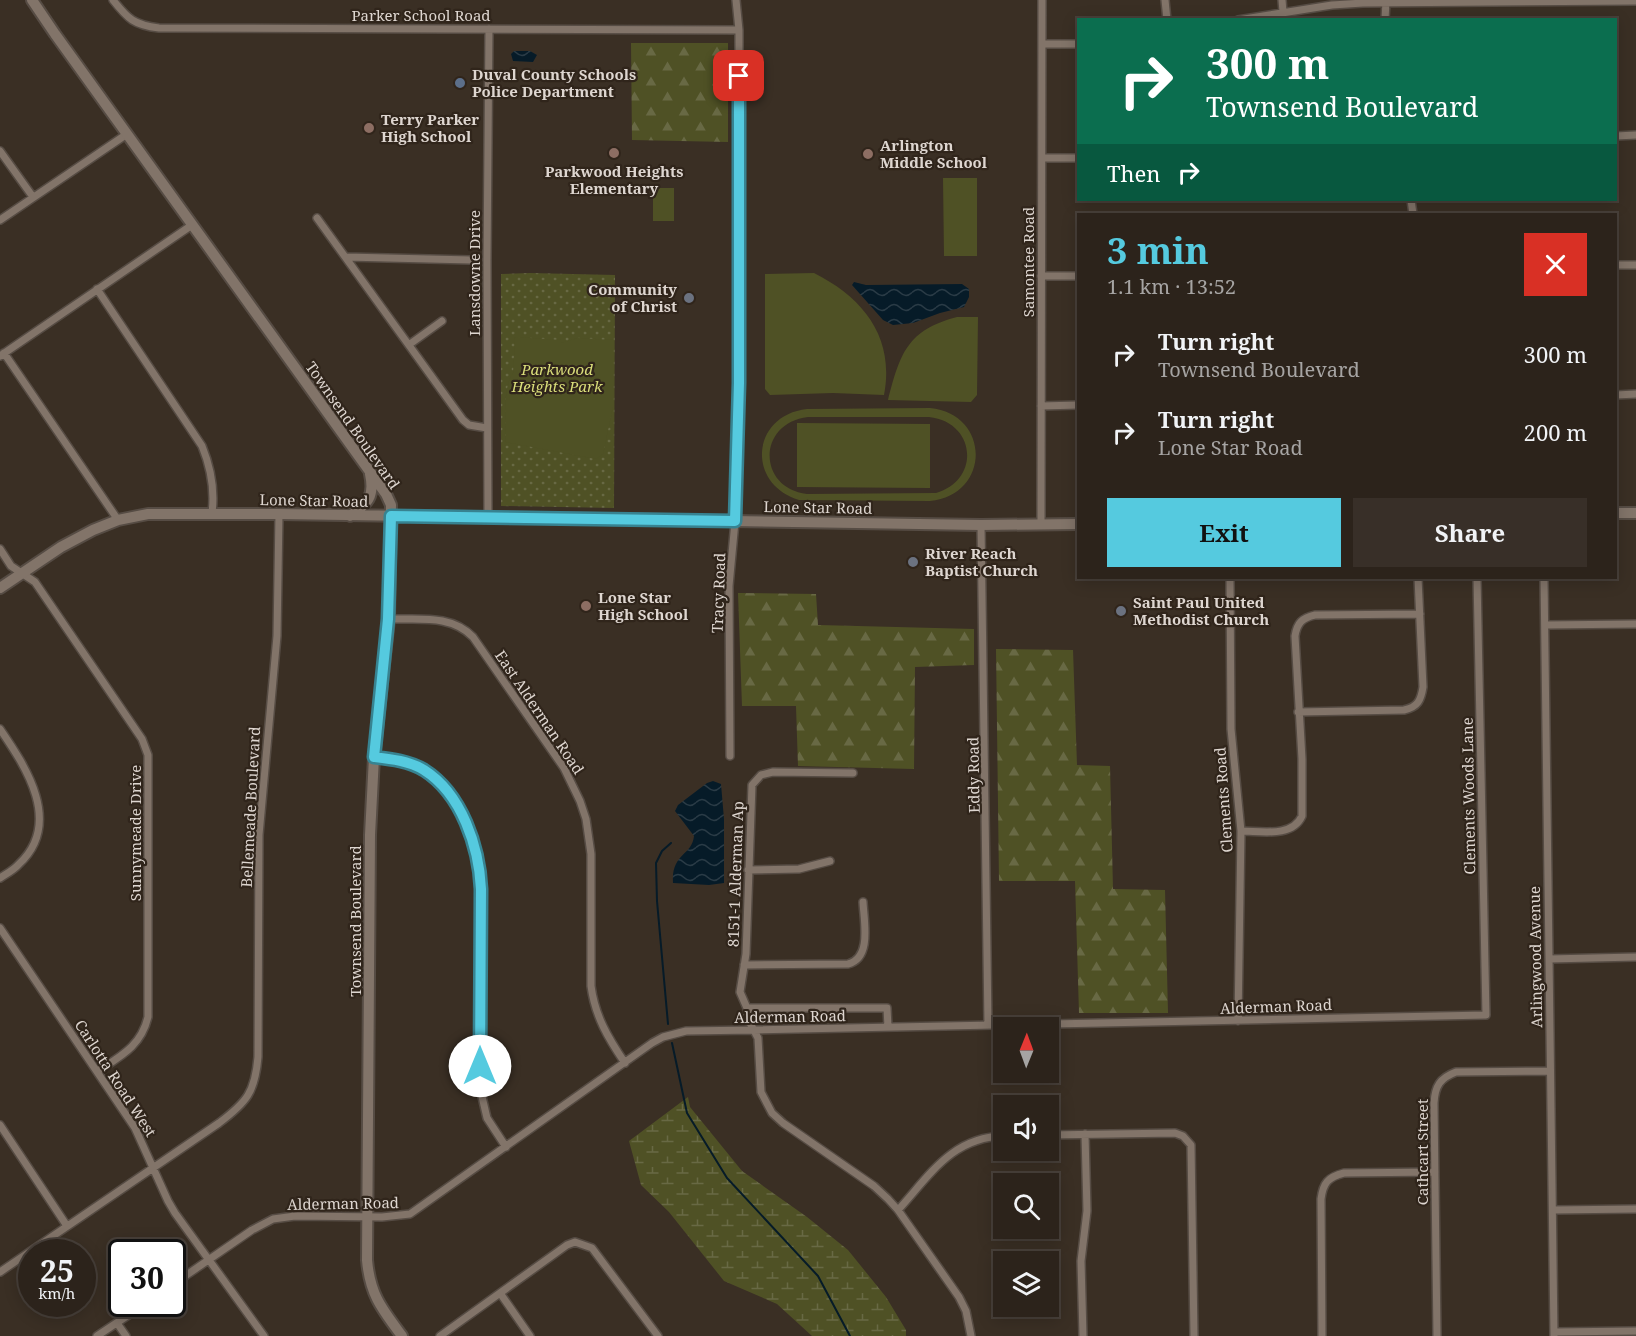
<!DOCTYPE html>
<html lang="en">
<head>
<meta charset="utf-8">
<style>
  :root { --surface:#2c231b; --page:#382f28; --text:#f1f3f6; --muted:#a6a4a3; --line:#48403a; --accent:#55cadf }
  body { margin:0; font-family:"Noto Serif",serif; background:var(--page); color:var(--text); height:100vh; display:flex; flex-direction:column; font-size:22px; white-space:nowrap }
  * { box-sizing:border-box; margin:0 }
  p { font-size:20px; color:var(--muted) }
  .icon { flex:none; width:33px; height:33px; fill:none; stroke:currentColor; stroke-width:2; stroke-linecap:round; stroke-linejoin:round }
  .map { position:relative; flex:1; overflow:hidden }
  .sheet { position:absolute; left:1077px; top:213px; width:540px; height:366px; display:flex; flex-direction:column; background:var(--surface); border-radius:0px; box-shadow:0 3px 15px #0003,0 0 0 2px var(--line) }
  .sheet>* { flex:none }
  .guide { position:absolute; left:1077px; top:18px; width:540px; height:183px; border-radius:0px; box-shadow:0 3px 15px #0003,0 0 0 2px var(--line); background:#0b6e4f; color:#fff; overflow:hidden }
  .needle { width:39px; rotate:1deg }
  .tools { position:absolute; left:993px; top:1017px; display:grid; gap:12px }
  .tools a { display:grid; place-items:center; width:66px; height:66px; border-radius:0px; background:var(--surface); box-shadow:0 3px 15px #0003,0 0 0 2px var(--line); font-size:30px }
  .speed { position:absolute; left:18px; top:1239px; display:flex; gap:12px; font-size:30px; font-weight:700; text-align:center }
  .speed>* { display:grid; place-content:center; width:78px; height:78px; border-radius:50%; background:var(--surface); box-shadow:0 3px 15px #0003,0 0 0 2px var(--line); line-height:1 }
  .speed small { font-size:15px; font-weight:400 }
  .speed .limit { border:3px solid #111; border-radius:9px; background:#fff; color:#111 }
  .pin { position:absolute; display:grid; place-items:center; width:51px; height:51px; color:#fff; margin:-26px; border-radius:12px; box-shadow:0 3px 9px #0006 }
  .me { position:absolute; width:66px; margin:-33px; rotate:0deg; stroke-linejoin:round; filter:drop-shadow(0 0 4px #0008) }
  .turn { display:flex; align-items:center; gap:21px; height:126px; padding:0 30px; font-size:27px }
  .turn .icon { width:78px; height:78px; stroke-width:2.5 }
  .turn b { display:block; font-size:42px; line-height:51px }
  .then { display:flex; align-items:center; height:57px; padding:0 30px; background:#0003; gap:12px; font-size:22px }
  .round { display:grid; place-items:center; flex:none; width:63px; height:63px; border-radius:0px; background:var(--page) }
  .summary { display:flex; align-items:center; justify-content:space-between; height:102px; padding:0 30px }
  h1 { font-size:36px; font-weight:700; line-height:45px; color:var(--accent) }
  .action { display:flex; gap:12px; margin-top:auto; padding:12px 30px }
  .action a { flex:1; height:69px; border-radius:0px; background:var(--accent); color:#111; font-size:24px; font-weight:700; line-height:69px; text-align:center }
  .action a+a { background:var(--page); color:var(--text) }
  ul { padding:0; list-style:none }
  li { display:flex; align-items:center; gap:18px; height:78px; padding:0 30px }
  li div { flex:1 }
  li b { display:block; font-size:22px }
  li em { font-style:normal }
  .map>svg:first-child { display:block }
  .green { fill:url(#green-dots) }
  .forest { fill:url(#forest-firs) }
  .wetland { fill:url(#wetland-marsh) }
  .pitch { fill:#4f5125; fill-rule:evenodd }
  .water { fill:url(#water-waves) }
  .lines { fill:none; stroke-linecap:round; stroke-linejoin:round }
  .stream { stroke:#061b28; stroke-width:2 }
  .street-casing { stroke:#564c44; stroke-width:10 }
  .secondary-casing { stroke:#564c44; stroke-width:14 }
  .street { stroke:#827469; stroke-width:7 }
  .secondary { stroke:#827469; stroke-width:10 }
  .route-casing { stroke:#378391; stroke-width:15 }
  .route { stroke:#55cadf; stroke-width:10 }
  .service-dot { fill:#5c6f8a; stroke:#30251b; stroke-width:2 }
  .education-dot { fill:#8d6e63; stroke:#30251b; stroke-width:2 }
  .worship-dot { fill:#6b7280; stroke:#30251b; stroke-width:2 }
  .labels { text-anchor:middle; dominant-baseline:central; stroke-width:4.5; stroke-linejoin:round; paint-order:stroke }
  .street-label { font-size:15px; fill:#ded6d0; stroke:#30251b }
  .poi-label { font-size:15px; font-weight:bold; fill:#ded6d0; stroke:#30251b; text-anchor:start }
  .park-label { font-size:15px; font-style:italic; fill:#d9dd7a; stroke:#30251b }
</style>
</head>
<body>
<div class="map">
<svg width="1636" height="1336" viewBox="0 0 1636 1336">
  <defs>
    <pattern id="green-dots" width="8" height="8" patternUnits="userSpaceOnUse" patternTransform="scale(1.5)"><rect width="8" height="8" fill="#4f5125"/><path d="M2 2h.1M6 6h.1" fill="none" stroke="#686944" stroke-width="1.8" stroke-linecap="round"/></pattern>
    <pattern id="forest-firs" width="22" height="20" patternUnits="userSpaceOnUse" patternTransform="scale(1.5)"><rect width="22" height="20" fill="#4f5125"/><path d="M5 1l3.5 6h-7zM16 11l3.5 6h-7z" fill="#686944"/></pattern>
    <pattern id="wetland-marsh" width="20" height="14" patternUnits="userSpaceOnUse" patternTransform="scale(1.5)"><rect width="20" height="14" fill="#4f5125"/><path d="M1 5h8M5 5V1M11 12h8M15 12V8" fill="none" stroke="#686944"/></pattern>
    <pattern id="water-waves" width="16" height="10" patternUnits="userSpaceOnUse" patternTransform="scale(1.5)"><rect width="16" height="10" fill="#061b28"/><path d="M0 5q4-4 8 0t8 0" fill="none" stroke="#2a3b46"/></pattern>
  </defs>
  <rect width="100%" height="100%" fill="#3a2f24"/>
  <path class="green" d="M530,273L615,275L614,508L501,506V274Z"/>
  <path class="forest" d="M631,43H728V142L632,140Z
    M738,593L816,594L818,625L974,629V665L915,667L914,769L798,766L796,706H742Z
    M996,649L1073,650L1077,765L1110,766L1113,889L1165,890L1168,1013H1079L1075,881H999Z"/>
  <path class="wetland" d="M688,1097L690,1107L742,1171L807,1217L848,1250L886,1297L906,1330V1336H812L777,1304L724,1281L669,1212L641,1185L629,1141Z"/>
  <path class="pitch" d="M943,178H977V256H944Z
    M653,188H674V221H653Z
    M814,273C864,298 895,338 884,395L833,393L770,395L765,389V274Z
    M957,317H978L977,395L971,402L888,400C900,354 907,330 957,317Z
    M515,337L561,340V343L578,338L613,340V407L603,454L596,459L506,442C506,424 502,388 513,373Z
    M930,408C991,414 991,495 930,501L799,500C745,483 752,415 807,409ZM808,417H929C976,422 981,480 936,493L807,494C757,488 757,423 808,417Z
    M797,423L930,424V488L797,487Z"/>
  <path class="water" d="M514,51H530L537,55L533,62L513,61L511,54Z
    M854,282L866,285L962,284L969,289V297L964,307L940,313L913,323L893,325L883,320L852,285Z
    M713,781L721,784L724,819V883L709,885L673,883C671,853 692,856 694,836L675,811L678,805L707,783Z"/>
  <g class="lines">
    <path class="stream" d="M668,1024L657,901L656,863L662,851L671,843
      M672,1043L687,1113L727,1178L818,1276L850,1336"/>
    <defs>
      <path id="street" d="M113,0C128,19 134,25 159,28L739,30
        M1165,0L1167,20
        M1282,0L1283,12
        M1238,20L1332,5L1363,3L1636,1
        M1385,20L1386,1
        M1042,44H1078
        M1616,136L1636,135
        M0,151L33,197
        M1042,158H1078
        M1411,200L1413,214
        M317,218L463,420L469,425L487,428
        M0,220L127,134
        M346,257L471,260
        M1616,265H1636
        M1041,276H1078
        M97,289L202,446C211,468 215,489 212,513
        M410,344L442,321
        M4,353L118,520
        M0,356L192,225
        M1616,395L1636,394
        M1041,406L1078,405
        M488,517L487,260L489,29
        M1041,524L1042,0
        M981,525L988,1025
        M0,549L11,566L35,582L142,739L148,755V1017C141,1046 121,1056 98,1071
        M1230,578L1231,729L1241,831L1238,1021
        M1544,578L1554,1336
        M389,619C419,620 451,614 473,637L564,768L580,801L586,819L591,854V986C595,1016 608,1038 625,1063
        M1545,625L1636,624
        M1298,712L1404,710C1418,707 1421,700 1423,687L1418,578
        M0,729C26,767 63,823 19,864C14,870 6,874 0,878
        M730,756L729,586L736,511L739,383V30L736,0
        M374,757C391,759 409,761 424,770C462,793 479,847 481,889L480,1088L487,1118L506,1147
        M853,773L773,772L761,775L752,785L746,954L740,992L747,1008L749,1021L758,1038L761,1092L772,1113L783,1123L874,1186L888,1199L898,1210L959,1297L966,1311L971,1336
        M1241,831C1261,831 1292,838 1302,816V759L1295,636C1297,623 1302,618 1315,615L1420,614
        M748,870L799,869L830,861
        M0,928L135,1128L168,1201L175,1213L264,1336
        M1549,959L1636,957
        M744,965L848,964C872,958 864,922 863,902
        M747,1008H887L888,1027
        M0,1125L67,1226
        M1048,1135L1175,1133L1183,1136L1191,1145L1194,1336
        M898,1210C930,1175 952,1137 1004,1136
        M1553,1210L1636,1209
        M0,1272L219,1123C247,1102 255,1092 258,1057L259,835L277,636L279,514
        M172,1285L252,1230L273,1219L295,1216L382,1217L410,1214L652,1043L663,1037L686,1031L754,1030L1486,1015L1477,578
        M500,1293L530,1336
        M117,1323L126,1336
        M1554,1332L1636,1331
        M97,1336L145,1304
        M440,1336L567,1245L575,1242L592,1248L658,1336
        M1083,1336L1081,1261L1087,1211L1085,1134
        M1322,1336L1321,1199C1323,1183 1328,1177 1344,1173L1435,1172
        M1437,1336L1434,1103C1435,1086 1440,1078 1456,1072L1550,1071"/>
      <path id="secondary" d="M32,0L55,34L386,494L391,505L389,619L374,757L370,835L367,1260C370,1295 382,1309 402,1336
        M1616,513H1636
        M350,516C368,503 375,497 370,474
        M0,588L61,547L93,530L118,520L148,514H279L981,525L1078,524"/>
    </defs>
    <use href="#street" class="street-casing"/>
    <use href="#secondary" class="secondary-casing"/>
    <use href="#street" class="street"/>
    <use href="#secondary" class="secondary"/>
  </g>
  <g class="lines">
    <defs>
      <path id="route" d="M480,1066L481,889C479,847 462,794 424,770C409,761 391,759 374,757L388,619L391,516L735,521L739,383V76"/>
    </defs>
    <use href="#route" class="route-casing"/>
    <use href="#route" class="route"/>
  </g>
  <circle class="service-dot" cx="460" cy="83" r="6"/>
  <g class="education-dot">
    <circle cx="369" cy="128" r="6"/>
    <circle cx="614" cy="153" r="6"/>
    <circle cx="868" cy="154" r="6"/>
    <circle cx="586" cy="606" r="6"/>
  </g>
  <g class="worship-dot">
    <circle cx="689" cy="298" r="6"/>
    <circle cx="913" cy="562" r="6"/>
    <circle cx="1121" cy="611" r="6"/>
  </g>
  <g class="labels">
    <g class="street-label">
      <text x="421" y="15">Parker School Road</text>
      <text transform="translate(1028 262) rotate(-90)">Samontee Road</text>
      <text transform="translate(474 273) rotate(-90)">Lansdowne Drive</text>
      <text transform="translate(353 425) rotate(55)">Townsend Boulevard</text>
      <text transform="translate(314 500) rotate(1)">Lone Star Road</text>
      <text transform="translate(818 507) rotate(1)">Lone Star Road</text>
      <text transform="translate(718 593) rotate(-88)">Tracy Road</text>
      <text transform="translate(540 712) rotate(56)">East Alderman Road</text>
      <text transform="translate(973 775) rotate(-91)">Eddy Road</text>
      <text transform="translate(1468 796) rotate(-91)">Clements Woods Lane</text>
      <text transform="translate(1223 800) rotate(-94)">Clements Road</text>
      <text transform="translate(250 807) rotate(-87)">Bellemeade Boulevard</text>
      <text transform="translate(135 833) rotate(-90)">Sunnymeade Drive</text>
      <text transform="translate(735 874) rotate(-88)">8151-1 Alderman Ap</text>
      <text transform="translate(355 921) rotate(-90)">Townsend Boulevard</text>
      <text transform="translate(1535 957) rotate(-91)">Arlingwood Avenue</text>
      <text transform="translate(1276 1006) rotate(-2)">Alderman Road</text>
      <text transform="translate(790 1016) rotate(-1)">Alderman Road</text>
      <text transform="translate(116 1078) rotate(57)">Carlotta Road West</text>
      <text transform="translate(1422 1152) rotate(-90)">Cathcart Street</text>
      <text transform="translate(343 1203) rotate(-1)">Alderman Road</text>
    </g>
    <g class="poi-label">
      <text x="472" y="74">Duval County Schools<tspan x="472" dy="17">Police Department</tspan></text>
      <text x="381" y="119">Terry Parker<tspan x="381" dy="17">High School</tspan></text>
      <text x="880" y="145">Arlington<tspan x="880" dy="17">Middle School</tspan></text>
      <text x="614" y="171" text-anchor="middle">Parkwood Heights<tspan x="614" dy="17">Elementary</tspan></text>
      <text x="677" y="289" text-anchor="end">Community<tspan x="677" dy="17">of Christ</tspan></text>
      <text x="925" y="553">River Reach<tspan x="925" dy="17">Baptist Church</tspan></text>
      <text x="598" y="597">Lone Star<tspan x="598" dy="17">High School</tspan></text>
      <text x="1133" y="602">Saint Paul United<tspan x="1133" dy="17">Methodist Church</tspan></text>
    </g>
    <g class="park-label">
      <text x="557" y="369">Parkwood<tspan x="557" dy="17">Heights Park</tspan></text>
    </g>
  </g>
</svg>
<div class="tools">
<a><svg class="needle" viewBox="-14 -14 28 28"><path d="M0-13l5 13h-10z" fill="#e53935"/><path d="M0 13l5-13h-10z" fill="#a6a4a3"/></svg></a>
<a><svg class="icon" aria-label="sound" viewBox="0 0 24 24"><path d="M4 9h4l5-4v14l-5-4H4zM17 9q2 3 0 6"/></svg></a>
<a><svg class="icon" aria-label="search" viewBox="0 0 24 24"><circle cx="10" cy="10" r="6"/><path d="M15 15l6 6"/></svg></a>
<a><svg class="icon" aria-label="layers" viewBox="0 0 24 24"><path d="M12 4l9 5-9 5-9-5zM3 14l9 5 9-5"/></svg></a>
</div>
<div class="speed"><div>25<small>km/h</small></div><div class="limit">30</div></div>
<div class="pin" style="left:739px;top:76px;background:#d93025"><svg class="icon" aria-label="arrive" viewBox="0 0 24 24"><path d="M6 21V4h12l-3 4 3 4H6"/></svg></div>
<svg class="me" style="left:480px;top:1066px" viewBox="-20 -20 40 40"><circle r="19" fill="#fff"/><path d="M0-13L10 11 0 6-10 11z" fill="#55cadf"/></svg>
<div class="guide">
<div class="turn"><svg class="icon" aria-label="right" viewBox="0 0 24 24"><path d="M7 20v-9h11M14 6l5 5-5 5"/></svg><div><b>300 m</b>Townsend Boulevard</div></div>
<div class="then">Then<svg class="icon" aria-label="right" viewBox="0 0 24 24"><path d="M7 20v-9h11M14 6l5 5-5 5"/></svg></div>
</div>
<section class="sheet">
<div class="summary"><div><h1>3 min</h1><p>1.1 km · 13:52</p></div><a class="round" style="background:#d93025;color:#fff"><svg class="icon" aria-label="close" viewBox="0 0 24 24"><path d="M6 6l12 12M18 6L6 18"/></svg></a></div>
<ul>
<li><svg class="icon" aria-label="right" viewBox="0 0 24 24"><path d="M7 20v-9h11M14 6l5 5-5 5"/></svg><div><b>Turn right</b><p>Townsend Boulevard</p></div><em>300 m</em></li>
<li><svg class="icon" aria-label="right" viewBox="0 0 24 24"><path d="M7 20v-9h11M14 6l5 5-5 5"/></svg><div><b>Turn right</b><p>Lone Star Road</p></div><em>200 m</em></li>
</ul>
<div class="action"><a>Exit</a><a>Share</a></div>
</section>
</div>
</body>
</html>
